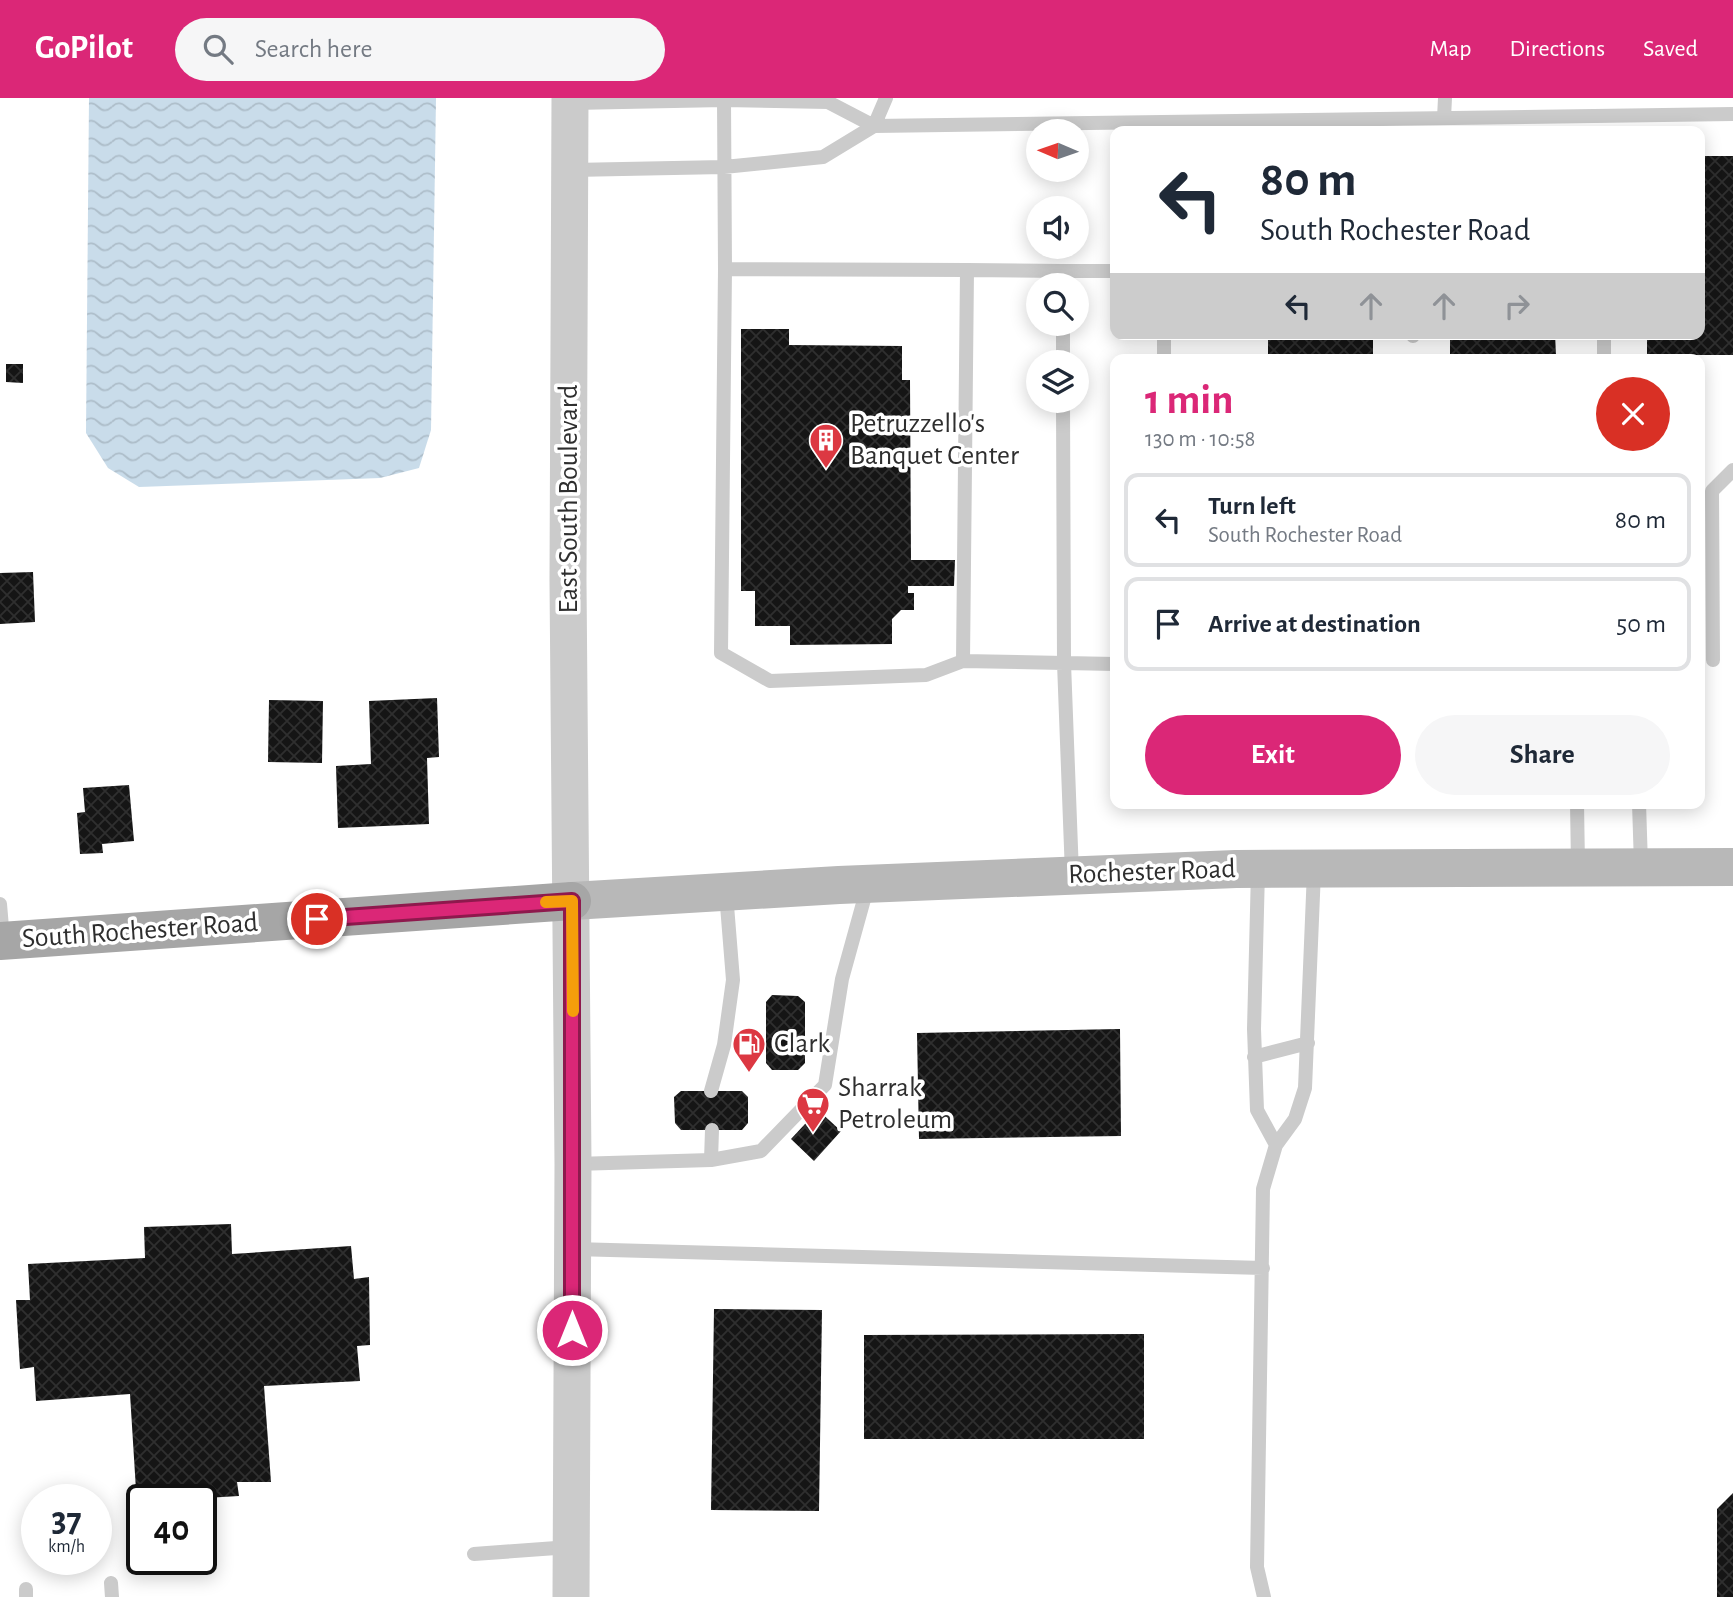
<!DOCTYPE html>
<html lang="en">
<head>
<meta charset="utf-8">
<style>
  :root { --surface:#fff; --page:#f6f6f7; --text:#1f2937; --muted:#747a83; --line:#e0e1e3; --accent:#db2777 }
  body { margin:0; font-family:"Alegreya Sans",sans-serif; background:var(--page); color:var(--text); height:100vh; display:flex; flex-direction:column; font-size:26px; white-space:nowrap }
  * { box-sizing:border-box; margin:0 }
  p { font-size:23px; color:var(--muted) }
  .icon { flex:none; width:38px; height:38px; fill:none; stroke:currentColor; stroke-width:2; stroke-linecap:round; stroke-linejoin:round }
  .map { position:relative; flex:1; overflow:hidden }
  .side { position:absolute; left:1110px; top:256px; width:595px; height:455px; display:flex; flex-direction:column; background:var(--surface); border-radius:14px; box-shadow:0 4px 18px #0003 }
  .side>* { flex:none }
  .guide { position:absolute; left:1110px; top:28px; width:595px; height:214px; border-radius:14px; box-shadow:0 4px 18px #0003; background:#fff; color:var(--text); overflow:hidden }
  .needle { width:46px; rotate:272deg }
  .tools { position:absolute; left:1026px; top:21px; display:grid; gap:14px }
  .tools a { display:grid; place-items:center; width:63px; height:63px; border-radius:50%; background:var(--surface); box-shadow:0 4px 18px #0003; font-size:35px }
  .speed { position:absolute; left:21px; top:1386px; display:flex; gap:14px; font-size:35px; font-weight:700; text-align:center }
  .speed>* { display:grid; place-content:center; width:91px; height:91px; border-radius:50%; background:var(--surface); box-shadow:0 4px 18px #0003; line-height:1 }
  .speed small { font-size:18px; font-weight:400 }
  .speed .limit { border:4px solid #111; border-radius:10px; background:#fff; color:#111 }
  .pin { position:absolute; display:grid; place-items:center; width:60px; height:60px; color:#fff; margin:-30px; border:4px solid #fff; border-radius:50%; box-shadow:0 2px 7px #0007 }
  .me { position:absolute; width:77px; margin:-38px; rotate:0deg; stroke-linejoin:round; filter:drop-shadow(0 0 5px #0008) }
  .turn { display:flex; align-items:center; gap:24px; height:147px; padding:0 35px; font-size:32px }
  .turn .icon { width:91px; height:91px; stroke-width:2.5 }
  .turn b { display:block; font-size:49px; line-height:60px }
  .lanes { display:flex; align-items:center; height:66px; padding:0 35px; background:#0003; justify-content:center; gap:35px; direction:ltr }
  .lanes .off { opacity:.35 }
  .round { display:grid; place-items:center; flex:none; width:74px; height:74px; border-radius:37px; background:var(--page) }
  .headline { display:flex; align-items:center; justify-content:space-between; height:119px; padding:0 35px }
  h1 { font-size:42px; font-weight:600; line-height:52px; color:var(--accent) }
  .button { display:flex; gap:14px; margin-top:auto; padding:14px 35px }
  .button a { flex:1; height:80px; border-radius:42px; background:var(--accent); color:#fff; font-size:28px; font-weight:600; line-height:80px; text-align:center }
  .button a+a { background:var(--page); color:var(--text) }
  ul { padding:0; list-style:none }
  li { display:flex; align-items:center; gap:21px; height:94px; margin:0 14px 10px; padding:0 21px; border:4px solid var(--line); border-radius:14px }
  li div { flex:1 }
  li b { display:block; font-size:26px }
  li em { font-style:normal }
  header { display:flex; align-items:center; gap:42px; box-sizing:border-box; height:98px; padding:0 35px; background:var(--accent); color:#fff }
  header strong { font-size:33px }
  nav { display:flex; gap:38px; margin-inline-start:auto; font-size:24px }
  .search { width:490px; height:63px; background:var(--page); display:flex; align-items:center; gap:18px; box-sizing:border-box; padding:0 24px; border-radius:38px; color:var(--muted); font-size:26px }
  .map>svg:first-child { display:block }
  .water { fill:url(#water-waves) }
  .building { fill:url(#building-cross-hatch) }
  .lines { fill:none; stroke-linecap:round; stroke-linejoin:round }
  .service { stroke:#cbcbcb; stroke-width:14 }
  .tertiary { stroke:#cbcbcb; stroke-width:37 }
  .secondary { stroke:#b8b8b8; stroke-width:38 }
  .primary { stroke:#a6a6a6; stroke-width:38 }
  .route-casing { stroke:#8e194d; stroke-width:18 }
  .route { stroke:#db2777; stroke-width:12 }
  .slow { stroke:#f59e0b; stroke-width:12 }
  .labels { text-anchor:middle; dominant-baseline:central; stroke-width:7; stroke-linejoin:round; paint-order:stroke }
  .poi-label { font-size:28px; fill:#2e2e2e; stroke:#fff; text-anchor:start }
  .street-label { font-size:28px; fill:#2e2e2e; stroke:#fff }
</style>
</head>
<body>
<header>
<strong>GoPilot</strong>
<div class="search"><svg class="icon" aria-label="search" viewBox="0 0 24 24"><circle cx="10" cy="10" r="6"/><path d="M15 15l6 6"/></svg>Search here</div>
<nav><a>Map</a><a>Directions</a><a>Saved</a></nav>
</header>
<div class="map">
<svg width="1733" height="1499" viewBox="0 0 1733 1499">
  <defs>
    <pattern id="water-waves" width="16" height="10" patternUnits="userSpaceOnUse" patternTransform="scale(1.75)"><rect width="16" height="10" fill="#c9dcea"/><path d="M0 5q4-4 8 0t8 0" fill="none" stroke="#adbdc9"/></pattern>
    <pattern id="building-cross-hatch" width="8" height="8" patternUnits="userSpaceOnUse" patternTransform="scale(1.75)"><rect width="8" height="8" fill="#151515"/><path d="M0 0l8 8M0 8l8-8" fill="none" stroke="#2f2f2f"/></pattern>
  </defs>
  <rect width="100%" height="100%" fill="#fff"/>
  <path class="water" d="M89,0H436L431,332L419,370L380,380L139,389L108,370L86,335Z"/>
  <path class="building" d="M1699,58H1733V257H1647V236H1699Z
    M741,231H789V247L902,248V282H910L911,462H955L954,488H908V495H914V512H901L892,521V546L790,547V528H755V493H741Z
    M1268,236H1373V256L1268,258Z
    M1450,236H1555L1556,257L1450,256Z
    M6,266H23V285L6,284Z
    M33,474L35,524L0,526V475Z
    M437,600L439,659L427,660L429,726L338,730L336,668L371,666L369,603Z
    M269,602L323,603L322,665L268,664Z
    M129,687L134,743L102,746L103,755L80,756L77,715L85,714L83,690Z
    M772,897L798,898L805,904V965L798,972H772L766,965V904Z
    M1120,931L1121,1038L919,1041L917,935Z
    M681,993H742L748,999V1025L742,1032H681L675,1025L674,999Z
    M818,1012L841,1033L814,1063L791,1041Z
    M231,1126L232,1156L351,1148L354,1181L369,1179L370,1247L357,1248L360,1283L264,1288L271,1384H237L239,1398L172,1402L171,1391L136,1392L130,1296L36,1303L34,1269L20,1271L16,1202H30L28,1166L145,1160L144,1129Z
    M714,1211L822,1212L819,1413L711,1412Z
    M1144,1236V1341H864V1237Z
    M1733,1395V1499H1717V1411Z"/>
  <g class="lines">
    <path class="service" d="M886,0L874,28L1733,16
      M724,2L725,171L967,172
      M1444,20L1445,0
      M572,72L724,69L823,59L874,28L828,4L724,2L572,5
      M725,171L721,555L770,583L926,577L963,563
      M1062,173L967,172L963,563L1064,565L1063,303
      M1062,187V173H1115
      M1063,226V264
      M1604,236V261
      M1413,238V236
      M1164,261V236
      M1713,562L1712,393L1733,372
      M1577,705L1578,767
      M1639,705L1641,767
      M1258,773L1254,931L1257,1012L1276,1047
      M1072,776L1064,565L1115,566
      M0,806L3,841
      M1254,959L1308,945
      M711,993L724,947L733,882L726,795
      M711,1062L712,1032
      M575,1066L711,1062L761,1053L825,987L842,881L868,787
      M574,1151L1263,1170
      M474,1456L570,1449
      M111,1485L112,1499
      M26,1491V1499
      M1264,1499L1257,1469L1263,1091L1276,1047L1295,1021L1305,990L1314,773"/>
    <path class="tertiary" d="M570,0L568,483L573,1066L571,1499"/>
    <path class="secondary" d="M572,803L839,787L1236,771L1733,769"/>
    <path class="primary" d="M0,843L572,803"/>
  </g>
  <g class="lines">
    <defs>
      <path id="route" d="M317,821L572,803V1232"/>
    </defs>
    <use href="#route" class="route-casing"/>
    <use href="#route" class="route"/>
    <path class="slow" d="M546,804L572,803L573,913"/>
  </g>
  <defs>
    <symbol id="building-pin" viewBox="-11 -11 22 30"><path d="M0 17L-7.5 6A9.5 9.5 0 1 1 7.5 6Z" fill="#dc3842" stroke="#fff"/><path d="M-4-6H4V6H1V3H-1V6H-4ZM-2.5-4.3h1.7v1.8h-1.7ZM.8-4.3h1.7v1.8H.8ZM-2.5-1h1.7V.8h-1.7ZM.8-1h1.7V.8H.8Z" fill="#fff"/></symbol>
    <symbol id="fuel-pin" viewBox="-11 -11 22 30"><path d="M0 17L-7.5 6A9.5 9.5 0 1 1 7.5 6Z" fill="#dc3842" stroke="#fff"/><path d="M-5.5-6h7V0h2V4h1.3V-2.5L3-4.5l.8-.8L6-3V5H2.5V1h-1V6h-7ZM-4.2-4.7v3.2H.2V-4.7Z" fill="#fff"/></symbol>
    <symbol id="supermarket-pin" viewBox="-11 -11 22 30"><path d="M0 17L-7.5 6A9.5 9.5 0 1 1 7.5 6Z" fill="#dc3842" stroke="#fff"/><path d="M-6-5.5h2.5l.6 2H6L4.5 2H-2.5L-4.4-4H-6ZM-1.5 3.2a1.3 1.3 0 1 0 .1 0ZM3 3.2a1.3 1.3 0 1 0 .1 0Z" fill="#fff"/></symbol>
  </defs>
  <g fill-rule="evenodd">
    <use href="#building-pin" x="807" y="323" width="38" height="52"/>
    <use href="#fuel-pin" x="730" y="927" width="38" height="52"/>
    <use href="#supermarket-pin" x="794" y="987" width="38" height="52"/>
  </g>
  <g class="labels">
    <g class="poi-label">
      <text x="850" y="326">Petruzzello's<tspan x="850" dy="32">Banquet Center</tspan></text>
      <text x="774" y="946">Clark</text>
      <text x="838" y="990">Sharrak<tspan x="838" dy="32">Petroleum</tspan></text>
    </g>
    <g class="street-label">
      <text transform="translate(569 401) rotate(-90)">East South Boulevard</text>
      <text transform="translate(1152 774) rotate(-2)">Rochester Road</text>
      <text transform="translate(140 833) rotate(-4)">South Rochester Road</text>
    </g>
  </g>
</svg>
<div class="tools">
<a><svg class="needle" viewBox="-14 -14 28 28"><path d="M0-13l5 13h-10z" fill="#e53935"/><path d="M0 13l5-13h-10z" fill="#747a83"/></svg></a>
<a><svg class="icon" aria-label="sound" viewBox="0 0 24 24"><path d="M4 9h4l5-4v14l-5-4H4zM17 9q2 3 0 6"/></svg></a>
<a><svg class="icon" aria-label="search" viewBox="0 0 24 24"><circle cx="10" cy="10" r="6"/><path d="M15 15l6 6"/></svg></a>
<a><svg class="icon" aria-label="layers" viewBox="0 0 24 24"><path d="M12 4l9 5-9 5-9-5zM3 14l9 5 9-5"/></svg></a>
</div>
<div class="speed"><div>37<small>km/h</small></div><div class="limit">40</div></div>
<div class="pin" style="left:317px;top:821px;background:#d93025"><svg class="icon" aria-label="arrive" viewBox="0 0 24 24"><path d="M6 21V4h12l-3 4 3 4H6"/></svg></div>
<svg class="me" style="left:572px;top:1232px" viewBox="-20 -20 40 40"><circle r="17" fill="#db2777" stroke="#fff" stroke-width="3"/><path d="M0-11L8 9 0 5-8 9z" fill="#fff"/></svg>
<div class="guide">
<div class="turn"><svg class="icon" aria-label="left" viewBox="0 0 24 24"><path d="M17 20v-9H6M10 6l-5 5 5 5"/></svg><div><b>80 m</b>South Rochester Road</div></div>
<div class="lanes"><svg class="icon" aria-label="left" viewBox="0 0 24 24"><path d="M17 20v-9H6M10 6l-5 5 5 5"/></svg><svg class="icon off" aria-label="ahead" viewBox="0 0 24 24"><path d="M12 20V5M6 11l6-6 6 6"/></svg><svg class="icon off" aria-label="ahead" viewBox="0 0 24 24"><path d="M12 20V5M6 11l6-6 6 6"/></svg><svg class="icon off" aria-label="right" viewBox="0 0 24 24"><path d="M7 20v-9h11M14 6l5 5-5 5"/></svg></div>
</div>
<section class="side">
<div class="headline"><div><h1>1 min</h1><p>130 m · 10:58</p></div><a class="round" style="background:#d93025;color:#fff"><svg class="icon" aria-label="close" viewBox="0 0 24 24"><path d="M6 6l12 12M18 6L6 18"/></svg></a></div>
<ul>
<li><svg class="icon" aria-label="left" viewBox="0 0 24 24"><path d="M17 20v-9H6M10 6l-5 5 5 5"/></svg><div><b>Turn left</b><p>South Rochester Road</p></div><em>80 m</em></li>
<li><svg class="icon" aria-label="arrive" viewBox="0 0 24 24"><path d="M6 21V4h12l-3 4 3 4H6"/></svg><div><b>Arrive at destination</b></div><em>50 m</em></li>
</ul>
<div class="button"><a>Exit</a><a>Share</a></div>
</section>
</div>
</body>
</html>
